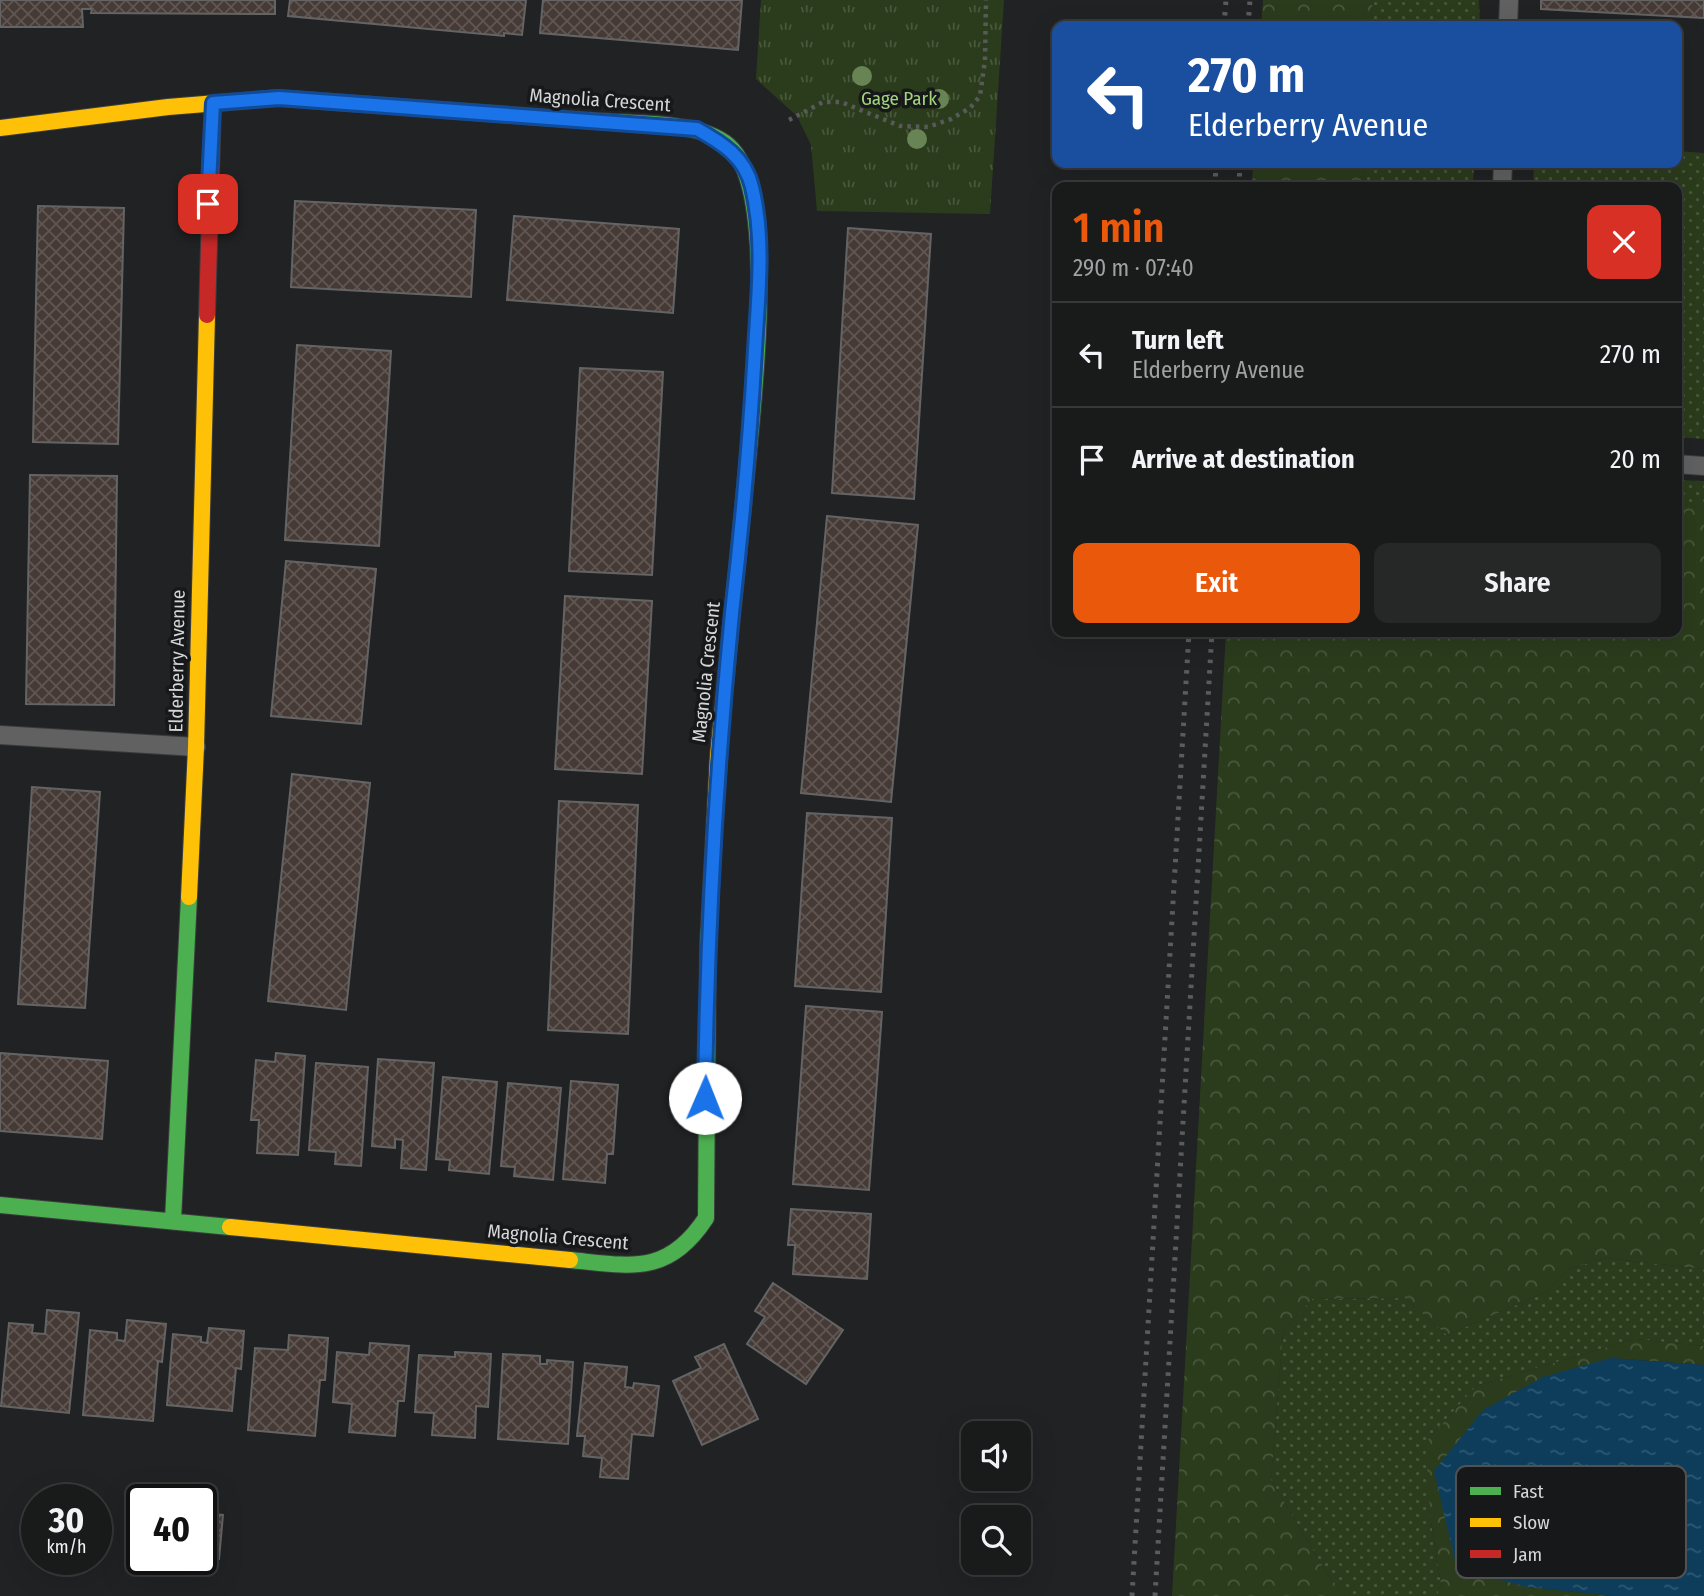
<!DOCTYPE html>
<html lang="en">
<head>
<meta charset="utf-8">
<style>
  :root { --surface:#191a1a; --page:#262727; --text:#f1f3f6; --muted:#9fa1a2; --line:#373839; --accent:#ea580c }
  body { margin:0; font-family:"Fira Sans Condensed",sans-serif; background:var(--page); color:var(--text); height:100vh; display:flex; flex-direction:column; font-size:26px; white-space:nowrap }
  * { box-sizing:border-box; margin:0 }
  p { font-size:23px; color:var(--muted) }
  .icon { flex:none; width:38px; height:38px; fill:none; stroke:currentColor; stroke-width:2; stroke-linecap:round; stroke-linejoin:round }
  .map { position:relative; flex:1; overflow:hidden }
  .side { position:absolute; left:1052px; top:182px; width:630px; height:455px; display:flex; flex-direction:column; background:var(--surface); border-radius:14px; box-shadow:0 7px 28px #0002,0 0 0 2px var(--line) }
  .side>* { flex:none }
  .hud { position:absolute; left:1052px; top:21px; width:630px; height:147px; border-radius:14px; box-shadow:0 7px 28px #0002,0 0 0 2px var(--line); background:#1a4fa0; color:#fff; overflow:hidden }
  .controls { position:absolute; left:961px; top:1421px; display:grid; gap:14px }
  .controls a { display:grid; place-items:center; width:70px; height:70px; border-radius:14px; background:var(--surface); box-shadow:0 7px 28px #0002,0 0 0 2px var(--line); font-size:35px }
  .speed { position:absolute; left:21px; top:1484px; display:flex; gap:14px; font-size:35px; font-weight:700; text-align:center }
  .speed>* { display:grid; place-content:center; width:91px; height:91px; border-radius:50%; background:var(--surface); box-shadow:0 7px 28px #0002,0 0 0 2px var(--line); line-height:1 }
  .speed small { font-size:18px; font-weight:400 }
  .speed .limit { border:4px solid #111; border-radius:10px; background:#fff; color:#111 }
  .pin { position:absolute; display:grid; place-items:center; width:60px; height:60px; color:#fff; margin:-30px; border-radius:14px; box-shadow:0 4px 10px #0006 }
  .me { position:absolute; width:77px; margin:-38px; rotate:1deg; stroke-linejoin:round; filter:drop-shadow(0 0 5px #0008) }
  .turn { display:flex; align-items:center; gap:24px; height:147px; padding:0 21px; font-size:32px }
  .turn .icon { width:91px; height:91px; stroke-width:2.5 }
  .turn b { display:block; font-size:49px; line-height:60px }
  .round { display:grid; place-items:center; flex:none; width:74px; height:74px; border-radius:14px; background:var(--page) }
  .overview { display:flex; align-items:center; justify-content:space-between; height:119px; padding:0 21px }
  h1 { font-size:42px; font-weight:600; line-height:52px; color:var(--accent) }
  .button { display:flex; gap:14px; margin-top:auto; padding:14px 21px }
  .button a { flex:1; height:80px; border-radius:14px; background:var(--accent); color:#fff; font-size:28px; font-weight:600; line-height:80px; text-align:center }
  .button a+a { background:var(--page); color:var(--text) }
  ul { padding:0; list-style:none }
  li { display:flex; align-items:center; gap:21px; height:105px; padding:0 21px; border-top:2px solid var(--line) }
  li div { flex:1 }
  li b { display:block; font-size:26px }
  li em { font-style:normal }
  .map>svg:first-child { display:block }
  .grass { fill:url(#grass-dots) }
  .forest { fill:url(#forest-crowns) }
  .park { fill:url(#park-tufts) }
  .water { fill:url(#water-ripples) }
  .building { fill:url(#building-cross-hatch); stroke:#646464; stroke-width:2 }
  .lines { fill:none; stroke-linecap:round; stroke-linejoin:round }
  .lane-casing { stroke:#3b3c3d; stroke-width:20 }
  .fast-casing { stroke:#3b3c3d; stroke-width:18 }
  .slow-casing { stroke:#3b3c3d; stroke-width:18 }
  .jam-casing { stroke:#3b3c3d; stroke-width:18 }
  .path { stroke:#58595a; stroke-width:4.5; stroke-dasharray:3.5 5; stroke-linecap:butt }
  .lane { stroke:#616162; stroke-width:18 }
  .fast { stroke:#4caf50; stroke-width:16 }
  .slow { stroke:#ffc107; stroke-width:16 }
  .jam { stroke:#c62828; stroke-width:16 }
  .rail { stroke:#5c5c5d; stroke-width:5; stroke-dasharray:3.5 7; stroke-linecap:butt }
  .tree { fill:#688454 }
  .route-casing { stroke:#114b97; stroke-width:18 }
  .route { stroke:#1a73e8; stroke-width:12 }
  .labels { text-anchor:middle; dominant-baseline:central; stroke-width:7; stroke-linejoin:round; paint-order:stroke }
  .park-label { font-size:19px; fill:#a3d47c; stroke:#17181a }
  .street-label { font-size:19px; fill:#d5d6d7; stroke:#17181a }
  .key { fill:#17181a; stroke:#505153; stroke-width:2 }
  .key-label { font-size:19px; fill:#d5d6d7 }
</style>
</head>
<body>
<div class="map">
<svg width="1704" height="1596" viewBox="0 0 1704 1596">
  <defs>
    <pattern id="grass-dots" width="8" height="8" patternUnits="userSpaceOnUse" patternTransform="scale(1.75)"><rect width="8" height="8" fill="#2b3c1c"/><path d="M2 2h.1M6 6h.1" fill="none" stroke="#49573c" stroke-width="1.8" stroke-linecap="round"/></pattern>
    <pattern id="forest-crowns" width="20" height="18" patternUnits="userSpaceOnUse" patternTransform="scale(1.75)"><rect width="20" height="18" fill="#2b3c1c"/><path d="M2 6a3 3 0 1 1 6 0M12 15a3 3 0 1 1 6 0" fill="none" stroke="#49573c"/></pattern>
    <pattern id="park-tufts" width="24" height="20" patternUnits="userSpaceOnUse" patternTransform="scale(1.75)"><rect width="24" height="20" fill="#2b3c1c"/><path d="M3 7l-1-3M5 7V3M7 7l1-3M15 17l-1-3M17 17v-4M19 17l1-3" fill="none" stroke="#49573c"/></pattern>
    <pattern id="water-ripples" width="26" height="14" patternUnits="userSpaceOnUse" patternTransform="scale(1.75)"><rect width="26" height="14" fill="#0d3d5b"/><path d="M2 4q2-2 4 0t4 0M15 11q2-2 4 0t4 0" fill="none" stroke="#2f5872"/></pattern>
    <pattern id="building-cross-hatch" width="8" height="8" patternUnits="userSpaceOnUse" patternTransform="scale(1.75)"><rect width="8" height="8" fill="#463a36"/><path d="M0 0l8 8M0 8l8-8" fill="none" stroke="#605652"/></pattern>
  </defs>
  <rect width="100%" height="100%" fill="#212223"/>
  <path class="grass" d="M1373,0H1479L1480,26H1370Z
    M1677,151L1704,153V439L1677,437L1676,187H1533L1534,163H1676Z
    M1364,163H1474L1473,187H1363Z
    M1676,480L1704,481V507L1677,505Z
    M1606,1258L1704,1269V1346L1635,1339L1476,1386L1426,1442L1431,1522L1441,1584L1437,1596H1345L1328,1575L1271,1480L1283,1332L1312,1299L1405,1298L1447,1335L1546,1292L1569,1269Z"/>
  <path class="forest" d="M1263,0H1373L1370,26H1261Z
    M1253,163H1364L1363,187H1252Z
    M1677,505L1704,507V1269L1606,1258L1569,1269L1546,1292L1447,1335L1405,1298L1312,1299L1283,1332L1271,1480L1328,1575L1345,1596H1172L1226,632H1676Z
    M1635,1339L1704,1346V1365L1611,1358L1528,1587L1613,1596H1437L1441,1584L1431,1522L1425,1443L1476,1386Z"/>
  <path class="park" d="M761,0H1004L990,214L817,211L811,145L797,116L756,79Z"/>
  <path class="water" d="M1611,1358L1704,1365V1596H1613L1528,1587L1457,1569L1434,1471L1483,1410L1543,1377Z"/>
  <path class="building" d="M0,0H275V14L91,13L92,9H82L83,27H0Z
    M290,0H526L522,35L504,33V36L288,16Z
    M543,0H742L738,50L540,33Z
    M1541,0H1704V18L1541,9Z
    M295,201L476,210L471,297L291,287Z
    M38,206L124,208L118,444L33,442Z
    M514,216L679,229L673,313L507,300Z
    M848,228L931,234L914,499L832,493Z
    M297,345L391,351L379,546L285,540Z
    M580,368L663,372L652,575L569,571Z
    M30,475L117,476L114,705L26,704Z
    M827,516L918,525L891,802L801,793Z
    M286,561L376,569L361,724L271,716Z
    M565,596L652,601L642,774L555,769Z
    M292,774L370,783L346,1010L268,1001Z
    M32,787L100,792L85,1008L18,1004Z
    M559,801L638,805L628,1034L548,1030Z
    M807,813L892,818L881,992L795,986Z
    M806,1006L882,1012L869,1190L793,1184Z
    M0,1053L108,1061L102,1139L0,1131Z
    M276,1053L305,1056L298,1155L257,1153L259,1120H251L256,1060L275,1062Z
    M378,1059L434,1063L426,1170L401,1168L403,1140L395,1139V1148L372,1146Z
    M316,1063L368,1067L361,1166L335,1164L336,1152L309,1150Z
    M443,1077L497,1082L489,1174L449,1170L450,1160L436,1159Z
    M571,1081L618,1085L613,1154H607L605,1183L563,1179Z
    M508,1083L561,1088L553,1180L514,1176L515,1167L501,1166Z
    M791,1209L871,1214L867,1279L793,1274L795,1245H788Z
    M773,1283L843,1330L806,1384L747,1344L765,1317L755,1311Z
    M47,1310L79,1313L69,1413L1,1406L9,1323L33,1325L32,1333L45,1334Z
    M127,1320L166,1324L162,1362L158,1361L153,1421L83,1415L90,1330L117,1333V1340L125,1341Z
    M209,1328L244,1331L241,1369L236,1368L232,1411L167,1405L173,1334L201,1337V1342L207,1343Z
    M289,1335L328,1338L325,1380H320L315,1436L248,1430L255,1348L288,1350Z
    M370,1343L409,1346L404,1401H398L395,1436L349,1432L352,1404L333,1402L337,1352L369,1355Z
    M724,1344L758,1419L702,1445L673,1381L701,1368L695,1357Z
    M455,1352L491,1354L488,1407L476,1406L475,1438L432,1435L434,1413L415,1412L419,1355L455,1357Z
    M503,1354L540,1356V1364H547V1360L573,1362L568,1444L498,1439Z
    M585,1363L627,1367L625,1387L633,1388L634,1383L659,1386L653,1436L632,1434L628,1479L600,1477L602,1458L583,1456L585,1436H577Z
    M201,1513L223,1515L219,1559L201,1558Z"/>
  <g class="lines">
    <defs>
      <path id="lane" d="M1508,26L1509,0
        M1502,187L1503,163
        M1676,464L1704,466
        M0,735L196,747"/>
      <path id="fast" d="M595,121C632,124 706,120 732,149C779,200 752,417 745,488
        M0,1205L230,1227
        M173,1220L189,897
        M570,1260C631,1266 668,1276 706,1218L708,945L713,854"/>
      <path id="slow" d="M0,128L168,107L279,98L595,121
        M713,854L718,756L745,488
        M189,897L196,747L207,315
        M230,1227L570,1260"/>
      <path id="jam" d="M207,315L213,103"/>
    </defs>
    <use href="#lane" class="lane-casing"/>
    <use href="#fast" class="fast-casing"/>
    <use href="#slow" class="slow-casing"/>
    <use href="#jam" class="jam-casing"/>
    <path class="path" d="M789,120L823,102H841L900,126L928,127L951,119L970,108L980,96L985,60L986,0"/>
    <use href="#lane" class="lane"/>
    <use href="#fast" class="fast"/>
    <use href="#slow" class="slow"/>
    <use href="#jam" class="jam"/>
    <path class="rail" d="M1224,26L1226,0
      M1248,26L1250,0
      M1215,187L1216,163
      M1239,187L1240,163
      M1132,1596L1189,632
      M1155,1596L1212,632"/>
  </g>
  <g class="tree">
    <circle cx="862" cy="76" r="10"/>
    <circle cx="939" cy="99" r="10"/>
    <circle cx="917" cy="139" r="10"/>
  </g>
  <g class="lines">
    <defs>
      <path id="route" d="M208,204L213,103L279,98L697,129C722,143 745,157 752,187C765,241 758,296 755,350C750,438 742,526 732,613C716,774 707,936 705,1098"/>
    </defs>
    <use href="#route" class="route-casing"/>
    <use href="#route" class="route"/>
  </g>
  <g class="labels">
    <g class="park-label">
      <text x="899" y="98">Gage Park</text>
    </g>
    <g class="street-label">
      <text transform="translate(600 100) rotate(4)">Magnolia Crescent</text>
      <text transform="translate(177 661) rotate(-89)">Elderberry Avenue</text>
      <text transform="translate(706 672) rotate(-84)">Magnolia Crescent</text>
      <text transform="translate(558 1237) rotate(5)">Magnolia Crescent</text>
    </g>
  </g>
  <rect x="1456" y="1466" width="230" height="112" rx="10" class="key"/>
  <rect x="1470" y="1487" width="31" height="8" fill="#4caf50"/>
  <rect x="1470" y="1518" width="31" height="9" fill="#ffc107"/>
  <rect x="1470" y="1550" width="31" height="8" fill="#c62828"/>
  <g class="key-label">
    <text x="1513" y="1498">Fast</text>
    <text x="1513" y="1529">Slow</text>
    <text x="1513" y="1561">Jam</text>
  </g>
</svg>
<div class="controls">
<a><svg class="icon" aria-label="sound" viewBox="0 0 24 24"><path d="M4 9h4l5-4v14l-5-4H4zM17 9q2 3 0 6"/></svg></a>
<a><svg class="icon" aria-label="search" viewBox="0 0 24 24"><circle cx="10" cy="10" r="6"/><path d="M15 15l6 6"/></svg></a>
</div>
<div class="speed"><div>30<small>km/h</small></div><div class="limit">40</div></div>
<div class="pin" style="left:208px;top:204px;background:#d93025"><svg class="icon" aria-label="arrive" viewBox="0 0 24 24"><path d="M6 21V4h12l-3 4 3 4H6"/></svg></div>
<svg class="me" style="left:705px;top:1098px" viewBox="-20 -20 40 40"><circle r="19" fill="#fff"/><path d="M0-13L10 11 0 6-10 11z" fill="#1a73e8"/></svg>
<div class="hud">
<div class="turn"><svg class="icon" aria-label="left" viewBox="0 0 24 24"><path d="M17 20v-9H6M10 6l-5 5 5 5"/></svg><div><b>270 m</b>Elderberry Avenue</div></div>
</div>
<section class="side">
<div class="overview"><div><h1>1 min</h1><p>290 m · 07:40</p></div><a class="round" style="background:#d93025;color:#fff"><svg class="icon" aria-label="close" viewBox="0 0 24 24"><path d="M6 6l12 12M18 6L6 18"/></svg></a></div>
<ul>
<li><svg class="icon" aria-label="left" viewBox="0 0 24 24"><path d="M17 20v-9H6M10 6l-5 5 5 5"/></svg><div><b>Turn left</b><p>Elderberry Avenue</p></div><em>270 m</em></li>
<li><svg class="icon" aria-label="arrive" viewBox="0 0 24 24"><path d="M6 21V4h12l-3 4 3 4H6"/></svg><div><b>Arrive at destination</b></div><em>20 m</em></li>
</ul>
<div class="button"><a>Exit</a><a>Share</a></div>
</section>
</div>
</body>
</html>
